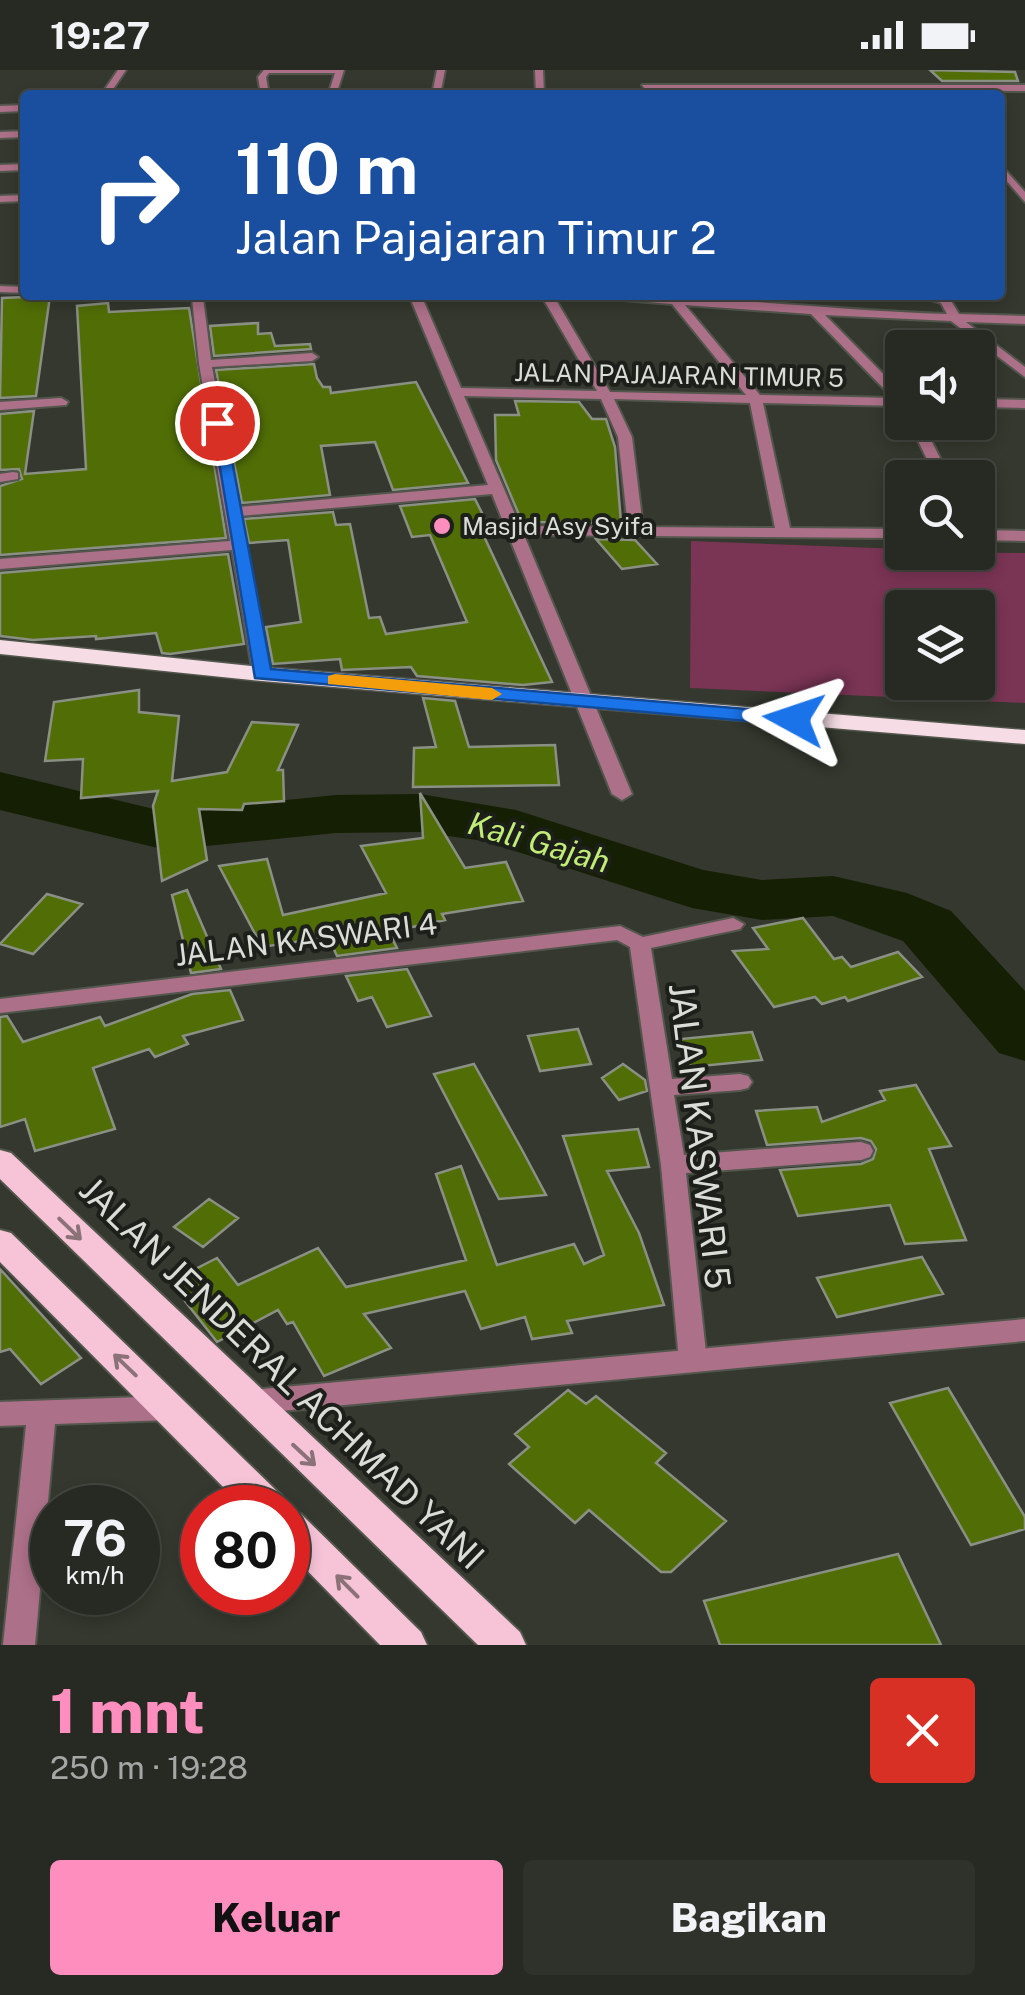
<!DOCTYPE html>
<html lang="id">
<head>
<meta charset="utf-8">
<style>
  :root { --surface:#272a22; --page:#2f322a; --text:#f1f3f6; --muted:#a4a7a5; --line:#434640; --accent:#fd8ebe }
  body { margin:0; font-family:"Public Sans",sans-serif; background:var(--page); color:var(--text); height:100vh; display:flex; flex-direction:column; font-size:38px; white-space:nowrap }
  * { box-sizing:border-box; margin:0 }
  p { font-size:32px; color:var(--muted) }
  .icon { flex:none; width:55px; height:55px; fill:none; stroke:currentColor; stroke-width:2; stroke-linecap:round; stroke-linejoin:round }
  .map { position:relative; height:1575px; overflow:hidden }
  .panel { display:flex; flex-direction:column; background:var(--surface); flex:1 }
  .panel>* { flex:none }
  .guide { position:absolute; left:20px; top:20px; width:985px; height:210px; border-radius:10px; box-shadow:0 5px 15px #0003,0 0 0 2px var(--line); background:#1a4fa0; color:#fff; overflow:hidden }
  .controls { position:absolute; left:885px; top:260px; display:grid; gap:20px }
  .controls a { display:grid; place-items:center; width:110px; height:110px; border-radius:10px; background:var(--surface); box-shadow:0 5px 15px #0003,0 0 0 2px var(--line); font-size:50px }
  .speed { position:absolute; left:30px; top:1415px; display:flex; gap:20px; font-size:50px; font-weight:700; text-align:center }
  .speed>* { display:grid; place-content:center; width:130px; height:130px; border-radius:50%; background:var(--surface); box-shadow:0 5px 15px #0003,0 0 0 2px var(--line); line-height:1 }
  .speed small { font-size:25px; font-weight:400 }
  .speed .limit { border:15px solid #d22; background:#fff; color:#111 }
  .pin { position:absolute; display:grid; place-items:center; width:85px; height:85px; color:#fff; margin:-42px; border:5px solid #fff; border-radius:50%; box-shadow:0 2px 10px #0007 }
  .me { position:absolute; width:110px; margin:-55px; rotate:275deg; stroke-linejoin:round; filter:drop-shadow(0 0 8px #0008) }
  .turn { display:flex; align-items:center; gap:35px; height:210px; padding:0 50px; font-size:45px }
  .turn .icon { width:130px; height:130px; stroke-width:2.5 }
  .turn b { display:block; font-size:70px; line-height:85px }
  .round { display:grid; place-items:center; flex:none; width:105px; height:105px; border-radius:10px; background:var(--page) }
  .overview { display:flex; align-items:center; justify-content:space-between; height:170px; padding:0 50px }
  h1 { font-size:60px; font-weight:800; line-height:75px; color:var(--accent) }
  .primary-button { display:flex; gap:20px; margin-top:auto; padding:20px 50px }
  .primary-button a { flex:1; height:115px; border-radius:10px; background:var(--accent); color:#111; font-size:40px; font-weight:800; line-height:115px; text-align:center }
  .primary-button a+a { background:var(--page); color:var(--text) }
  .status { display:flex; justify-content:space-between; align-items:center; height:70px; padding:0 50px; background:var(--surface); direction:ltr }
  .status svg { height:28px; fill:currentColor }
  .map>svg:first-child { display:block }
  .green { fill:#7a3454; fill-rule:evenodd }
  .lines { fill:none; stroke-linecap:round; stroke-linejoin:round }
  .river { fill:#151f03; fill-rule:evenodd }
  .building { fill:#516e06; stroke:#8b9084; stroke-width:2.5 }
  .minor-casing { stroke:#52564c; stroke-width:4 }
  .tertiary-casing { stroke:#52564c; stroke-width:4 }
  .primary-casing { stroke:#52564c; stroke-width:4 }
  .trunk-casing { stroke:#52564c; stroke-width:3 }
  .minor { fill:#ad7089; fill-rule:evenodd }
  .tertiary { fill:#ad7089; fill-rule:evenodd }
  .primary { fill:#f7c4d7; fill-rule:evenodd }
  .trunk { fill:#f5dce5; fill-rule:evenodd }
  .oneway { stroke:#8a7278 }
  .route { fill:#1a73e8; stroke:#114b97; stroke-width:2.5 }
  .slow { fill:#f59e0b }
  .poi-dot { fill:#fd8ebe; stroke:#1d1f1a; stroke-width:4 }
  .labels { text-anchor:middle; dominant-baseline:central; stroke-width:8; stroke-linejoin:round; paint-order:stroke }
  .far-street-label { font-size:25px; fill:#daddd6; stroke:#1d1f1a }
  .far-poi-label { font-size:25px; fill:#daddd6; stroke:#1d1f1a; text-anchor:start }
  .street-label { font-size:30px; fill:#daddd6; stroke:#1d1f1a }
  .water-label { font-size:32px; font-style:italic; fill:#c1ec76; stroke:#1d1f1a }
  .near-street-label { font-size:35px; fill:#daddd6; stroke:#1d1f1a }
</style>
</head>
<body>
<div class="status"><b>19:27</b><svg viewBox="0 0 49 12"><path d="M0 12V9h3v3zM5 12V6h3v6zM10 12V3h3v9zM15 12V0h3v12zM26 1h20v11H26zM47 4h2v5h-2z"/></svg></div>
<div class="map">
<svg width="1025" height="1575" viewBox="0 0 1025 1575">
  <rect width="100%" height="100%" fill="#34382e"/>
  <path class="green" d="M691,471L902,479V482L1025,483V633L690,618ZM902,538H978V612H902Z"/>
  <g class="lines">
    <path class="river" d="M0,702L166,742L336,725L420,724L516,740L703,800L762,810L833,806L907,823L951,841L1025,921V991L999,983L903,871L833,846L762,850L692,838L484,771L420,762L336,763L166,780L0,740Z"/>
  </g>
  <path class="building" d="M930,0L1015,2L1018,11H942Z
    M50,226L36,326L0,328L2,228Z
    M108,233L109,242L189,238L226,468L0,485V416L22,409L19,399L0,400V344L34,341L25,404L86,399L77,236Z
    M258,253V264L271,263L275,276L310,274L311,279L214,286L210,256Z
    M314,294L317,308L323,317H330L331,323L416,312L468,413L393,420L375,372L321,376L330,425L242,433L216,300Z
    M515,331L579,332L592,349H606L615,377L621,453L522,452L496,390L495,345H519Z
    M475,429L491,461L482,462L552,612L523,615L417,606L411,597L342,600L340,589L273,594L266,557L301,552L288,470L249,473L244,449L333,442L336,455L350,454L369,548L380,547L386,564L467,552L430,465L412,467L400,436Z
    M596,469L635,470L657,494L622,499Z
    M228,484L244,574L170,584L162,583L156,563L96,569V566L33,570L0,566V503Z
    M139,620V642L179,646L172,711L227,702L252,652L298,655L278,700H283L284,731L244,734L242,740L199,739L207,790L162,811L153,736L158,721L81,728L83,689L45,691L54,632Z
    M423,628L455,631L469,677L555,675L559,715L413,717L414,678L436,677Z
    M420,723L465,798L506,792L523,831L442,844L445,850L389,862L397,878L337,886L328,867L262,877L219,796L267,789L283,845L386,823L361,776L423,768Z
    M187,820L221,899L191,903L172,825Z
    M47,824L82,834L33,884L0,874Z
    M803,848L834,889L842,887L851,897L898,882L922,907L848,931L845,927L822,934L815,927L774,937L733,881L768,879L753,858Z
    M407,899L431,946L387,957L372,927L358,931L346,906Z
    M230,920L243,950L183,966L188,974L155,987L149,979L93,998L115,1059L35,1081L25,1049L0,1057V947L7,946L23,972L100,947L105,956L192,924Z
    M578,959L591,994L540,1001L528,966Z
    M752,962L762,990L691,997L681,969Z
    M474,994L521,1078L546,1125L499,1129L434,1004Z
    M623,994L645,1010L647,1021L619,1030L602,1008Z
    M916,1015L951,1076L929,1079L966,1170L905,1174L890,1135L798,1146L780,1100L861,1094L873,1089L876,1079L871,1071L861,1068L767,1075L756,1041L817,1037L822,1052L885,1030L880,1021Z
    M638,1059L649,1097L607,1101L639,1163L664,1235L567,1251L572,1263L532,1269L525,1247L481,1259L465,1221L364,1244L391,1278L324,1306L293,1252L287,1254L278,1240L217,1272L170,1212L217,1188L238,1215L318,1178L346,1217L466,1190L436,1104L461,1096L497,1195L574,1174L584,1194L604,1185L563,1066Z
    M209,1129L238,1148L203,1177L174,1157Z
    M922,1187L943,1224L837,1247L817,1208Z
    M0,1199L81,1288L41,1314L10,1279L0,1282Z
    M948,1318L1025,1447V1459L971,1475L890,1333Z
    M568,1320L586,1334L596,1326L666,1383L656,1393L726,1451L671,1502H661L589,1440L575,1453L509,1394L529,1377L515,1364Z
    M898,1484L941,1575H720L704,1531Z"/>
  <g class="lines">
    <defs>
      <path id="minor" d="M118,0H126L109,25H101Z
        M264,0H344L336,25H328L335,3H269L266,7L269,25H261L258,7Z
        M437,0H445L440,25H432Z
        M535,0H543L544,25H536Z
        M642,15H1025V21L645,19Z
        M25,35V41L0,42V36Z
        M25,61V67L0,68V62Z
        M25,94V100L0,101V95Z
        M1000,94L1025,122V132L1000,103Z
        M25,125V131L0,132V126Z
        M0,216L25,217V223L0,222Z
        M152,225H233L227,228H203L211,290L312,283L318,287L312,291L212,297L239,437L488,415L409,225H421L461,318L597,321L541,225H553L610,322L746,325L672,234L599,228L593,225C711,225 828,240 947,244L941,233L916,225L950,229L959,244L1025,246V254L966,252L1025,297V307L951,251L825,245L902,323V336L763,333L790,458L902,459V468L524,465L632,724L622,730L612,724L492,424L240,446L271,604L262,609L253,604L232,480L0,499V489L230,471L199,294L192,228H158ZM685,235L811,244L893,328L760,325ZM464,326L601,329L618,367L628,457L520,456ZM614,329L750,333L775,458L643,457L632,367Z
        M61,328L68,332L66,335L0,340V332Z
        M978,329L1025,330V338L978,337Z
        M909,352H922L950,408H936Z
        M13,402L18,403V409L0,412V404Z
        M978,460L1025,461V471L978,470Z
        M733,848L744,854L740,859L651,878L672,1009L740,1004L748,1006L752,1012L748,1018L740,1020L674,1025L684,1085L861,1072L870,1075L873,1081L870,1087L861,1090L686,1103L707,1291L703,1299L693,1302L683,1299L679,1291L661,1095L630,877L617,870L0,943V929L620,856L643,867Z
        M169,1326L179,1330L183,1338L179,1346L169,1350L55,1354L35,1575H3L26,1355L0,1356V1332Z"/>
      <path id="tertiary" d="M1025,1249V1271L250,1344L240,1340L236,1332L240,1324L250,1320Z"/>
      <path id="primary" d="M0,1080L11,1083L520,1562L526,1575H478L0,1109Z
        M0,1160L11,1163L282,1426L287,1438H244L0,1192Z
        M288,1439L301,1444L421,1562L427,1575H380L288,1481Z"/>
      <path id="trunk" d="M0,570L262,597L1025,660V674L262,611L0,584Z"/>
    </defs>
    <use href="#minor" class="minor-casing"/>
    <use href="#tertiary" class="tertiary-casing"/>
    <use href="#primary" class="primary-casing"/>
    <use href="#trunk" class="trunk-casing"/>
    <use href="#minor" class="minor"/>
    <use href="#tertiary" class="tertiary"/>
    <use href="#primary" class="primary"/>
    <use href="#trunk" class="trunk"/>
  </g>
  <defs><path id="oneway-shaft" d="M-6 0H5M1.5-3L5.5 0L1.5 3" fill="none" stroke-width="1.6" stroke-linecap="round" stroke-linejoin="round" transform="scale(2.5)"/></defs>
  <g class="oneway">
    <use href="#oneway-shaft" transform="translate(70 1159) rotate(44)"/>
    <use href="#oneway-shaft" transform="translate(125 1295) rotate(-136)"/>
    <use href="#oneway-shaft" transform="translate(304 1385) rotate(43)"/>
    <use href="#oneway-shaft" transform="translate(347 1516) rotate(-135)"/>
  </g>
  <path class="route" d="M212,350L225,353L271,599L794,643L804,649L794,655L255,608Z"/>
  <path class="slow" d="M335,604L492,618L502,624L492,630L328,614V606Z"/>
  <circle class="poi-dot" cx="442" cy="456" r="10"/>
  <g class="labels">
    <g class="far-street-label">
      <text transform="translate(679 305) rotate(1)">JALAN PAJAJARAN TIMUR 5</text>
    </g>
    <g class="far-poi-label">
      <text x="462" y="456">Masjid Asy Syifa</text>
    </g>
    <g class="street-label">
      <text transform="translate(306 869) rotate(-7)">JALAN KASWARI 4</text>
    </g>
    <g class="water-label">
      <text transform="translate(539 772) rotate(16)">Kali Gajah</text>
    </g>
    <g class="near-street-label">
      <text transform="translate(700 1066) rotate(83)">JALAN KASWARI 5</text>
      <text transform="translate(282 1303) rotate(44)">JALAN JENDERAL ACHMAD YANI</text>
    </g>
  </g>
</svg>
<div class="controls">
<a><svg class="icon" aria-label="sound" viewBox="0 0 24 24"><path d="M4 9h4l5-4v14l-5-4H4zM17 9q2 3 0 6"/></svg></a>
<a><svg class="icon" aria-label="search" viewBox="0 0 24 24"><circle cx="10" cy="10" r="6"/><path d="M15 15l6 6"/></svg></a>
<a><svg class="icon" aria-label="layers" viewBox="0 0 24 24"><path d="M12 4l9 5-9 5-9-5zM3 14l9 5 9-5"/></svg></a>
</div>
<div class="speed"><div>76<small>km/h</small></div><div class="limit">80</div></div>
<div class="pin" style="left:217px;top:353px;background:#d93025"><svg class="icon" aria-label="arrive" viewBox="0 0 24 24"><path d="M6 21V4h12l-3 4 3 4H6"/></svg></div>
<svg class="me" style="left:794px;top:649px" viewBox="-20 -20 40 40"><path d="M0-17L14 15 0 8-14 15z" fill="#1a73e8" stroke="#fff" stroke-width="4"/></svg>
<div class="guide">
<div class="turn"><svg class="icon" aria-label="right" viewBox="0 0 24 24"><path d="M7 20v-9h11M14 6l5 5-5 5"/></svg><div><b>110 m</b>Jalan Pajajaran Timur 2</div></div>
</div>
</div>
<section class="panel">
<div class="overview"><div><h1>1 mnt</h1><p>250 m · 19:28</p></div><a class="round" style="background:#d93025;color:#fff"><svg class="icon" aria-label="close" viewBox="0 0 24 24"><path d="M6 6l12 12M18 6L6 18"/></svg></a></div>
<div class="primary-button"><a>Keluar</a><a>Bagikan</a></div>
</section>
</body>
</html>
